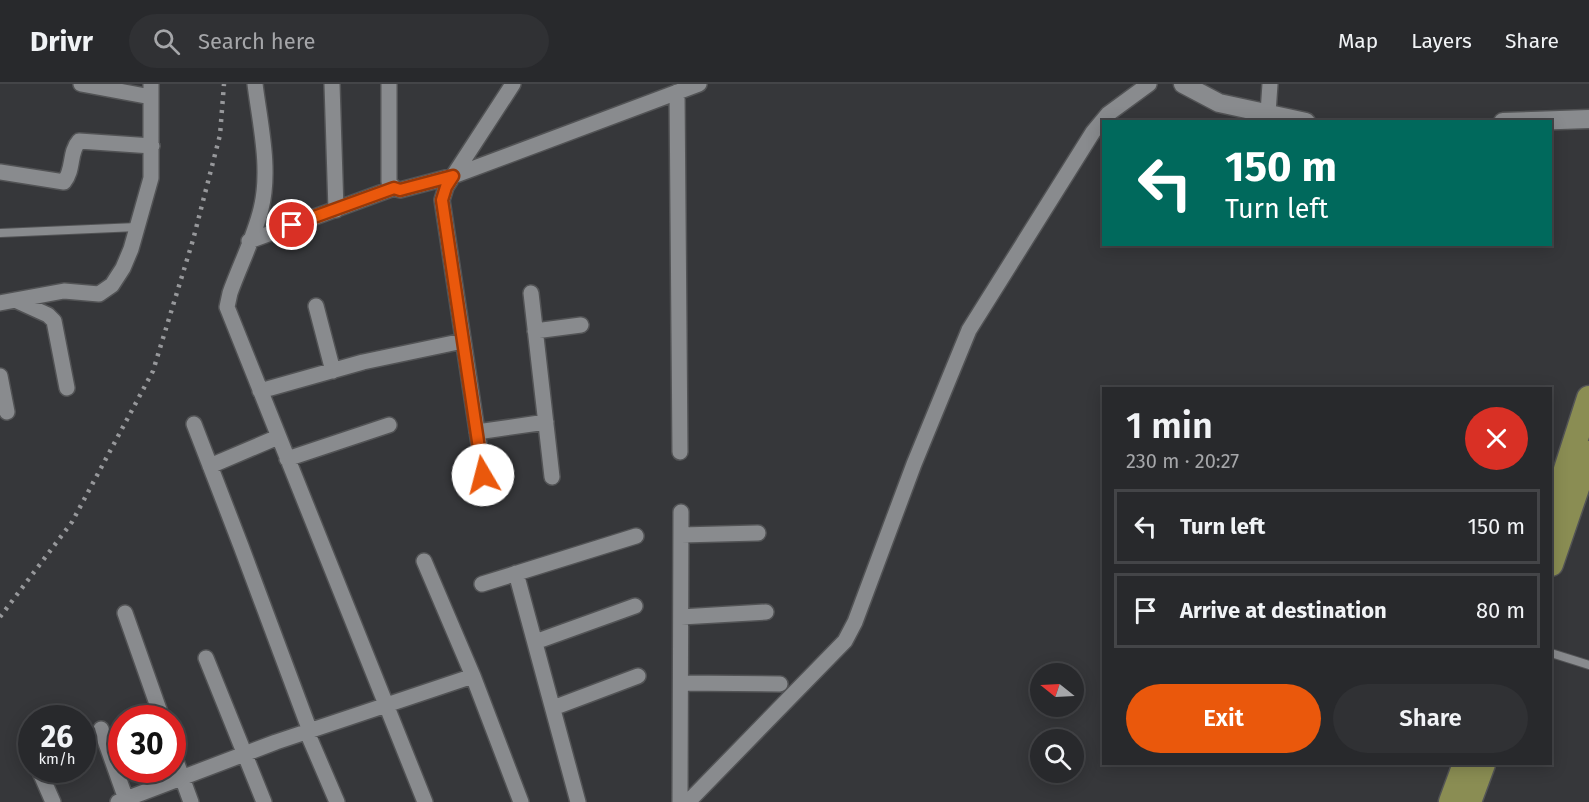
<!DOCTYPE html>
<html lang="en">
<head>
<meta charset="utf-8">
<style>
  :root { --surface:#28292c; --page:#303134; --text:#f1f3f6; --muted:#a5a6a9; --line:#444548; --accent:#ea580c }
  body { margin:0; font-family:"Fira Sans",sans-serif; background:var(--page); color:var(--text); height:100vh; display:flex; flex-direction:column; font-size:22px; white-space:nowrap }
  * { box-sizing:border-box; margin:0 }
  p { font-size:20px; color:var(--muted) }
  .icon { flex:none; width:33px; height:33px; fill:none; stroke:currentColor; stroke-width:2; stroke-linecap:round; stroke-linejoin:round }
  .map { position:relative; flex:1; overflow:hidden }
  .panel { position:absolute; left:1102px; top:303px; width:450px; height:378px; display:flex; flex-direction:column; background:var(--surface); border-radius:0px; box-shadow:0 3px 15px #0003,0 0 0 2px var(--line) }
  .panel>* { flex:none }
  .guide { position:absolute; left:1102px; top:36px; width:450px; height:126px; border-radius:0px; box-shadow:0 3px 15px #0003,0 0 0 2px var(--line); background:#00695c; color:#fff; overflow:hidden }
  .needle { width:39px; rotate:288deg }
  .buttons { position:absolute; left:1030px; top:579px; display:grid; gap:12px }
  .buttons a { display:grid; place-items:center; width:54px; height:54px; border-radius:50%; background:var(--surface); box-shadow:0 3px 15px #0003,0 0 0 2px var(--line); font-size:30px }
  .speed { position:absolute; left:18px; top:621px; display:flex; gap:12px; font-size:30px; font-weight:700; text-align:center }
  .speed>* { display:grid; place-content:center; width:78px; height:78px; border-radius:50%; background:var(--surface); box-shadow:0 3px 15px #0003,0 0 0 2px var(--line); line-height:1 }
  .speed small { font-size:15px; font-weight:400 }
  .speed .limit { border:9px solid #d22; background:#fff; color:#111 }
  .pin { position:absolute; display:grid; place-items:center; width:51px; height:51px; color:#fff; margin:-26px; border:3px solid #fff; border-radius:50%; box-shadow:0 2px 6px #0007 }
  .me { position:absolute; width:66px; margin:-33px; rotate:352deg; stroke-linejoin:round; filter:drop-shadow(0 0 4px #0008) }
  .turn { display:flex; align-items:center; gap:21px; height:126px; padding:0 24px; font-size:27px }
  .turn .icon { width:78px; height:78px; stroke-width:2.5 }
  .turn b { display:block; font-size:42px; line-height:51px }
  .round { display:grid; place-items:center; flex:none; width:63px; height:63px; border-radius:32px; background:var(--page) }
  .head { display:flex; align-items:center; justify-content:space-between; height:102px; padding:0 24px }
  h1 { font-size:36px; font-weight:600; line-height:45px }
  .cta { display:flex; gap:12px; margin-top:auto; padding:12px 24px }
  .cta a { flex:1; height:69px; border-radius:36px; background:var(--accent); color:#fff; font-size:24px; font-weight:600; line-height:69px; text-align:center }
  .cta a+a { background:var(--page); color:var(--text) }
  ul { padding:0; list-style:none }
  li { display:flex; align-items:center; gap:18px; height:75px; margin:0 12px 9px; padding:0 12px; border:3px solid var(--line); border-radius:0px }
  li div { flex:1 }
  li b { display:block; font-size:22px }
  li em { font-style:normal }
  header { display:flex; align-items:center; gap:36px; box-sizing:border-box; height:84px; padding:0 30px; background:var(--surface); border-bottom:2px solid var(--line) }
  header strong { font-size:28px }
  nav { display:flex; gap:33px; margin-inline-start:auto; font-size:21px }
  .search { width:420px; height:54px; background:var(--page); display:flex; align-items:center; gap:15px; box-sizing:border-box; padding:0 21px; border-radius:33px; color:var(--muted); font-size:22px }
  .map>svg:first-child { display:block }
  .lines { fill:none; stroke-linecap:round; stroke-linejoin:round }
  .service-casing { stroke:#525355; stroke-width:10 }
  .minor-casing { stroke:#525355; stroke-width:18 }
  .tertiary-casing { stroke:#525355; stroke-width:21 }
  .primary-casing { stroke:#525355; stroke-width:27 }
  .service { stroke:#898b8e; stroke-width:8 }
  .minor { stroke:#898b8e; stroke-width:15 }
  .tertiary { stroke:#898b8e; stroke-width:18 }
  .primary { stroke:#8a8d53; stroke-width:24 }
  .rail { stroke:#97989b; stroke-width:4.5; stroke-dasharray:3 6; stroke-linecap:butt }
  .route-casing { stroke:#983908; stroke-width:15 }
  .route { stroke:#ea580c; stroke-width:10 }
</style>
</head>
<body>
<header>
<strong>Drivr</strong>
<div class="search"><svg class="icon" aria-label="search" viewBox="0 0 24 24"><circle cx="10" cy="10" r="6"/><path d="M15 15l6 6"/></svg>Search here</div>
<nav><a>Map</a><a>Layers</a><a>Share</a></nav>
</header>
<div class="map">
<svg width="1589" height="718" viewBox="0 0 1589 718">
  <rect width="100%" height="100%" fill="#36373a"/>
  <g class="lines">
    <defs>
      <path id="service" d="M0,149L137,143
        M1551,569L1589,581"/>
      <path id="minor" d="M81,0L151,13
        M255,0C260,40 271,85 261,125C254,154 240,181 230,209L227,223L425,718
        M332,0L336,126
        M389,0V98L394,104L400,106L453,92L699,0
        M677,8L680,368
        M1268,29L1270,0
        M0,88L64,98C74,86 69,68 79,57L152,62
        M249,157L394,104
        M531,209L552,393
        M15,216L48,231L54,237L67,304
        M0,219L64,207L99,210L112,201L123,184L131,165L151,94V0
        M316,222L333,287
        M535,247L581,241
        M0,292L7,328
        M260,307L363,278L463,257
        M194,340L241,462L310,647
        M477,348L546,338
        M287,375L389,341
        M210,382L278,353
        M487,413L442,116L446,103L513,0
        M681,451L758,449
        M424,477L473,592L521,718
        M516,489L578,718
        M482,500L636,452
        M125,529L162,634
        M681,533L766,528
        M535,558L635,522
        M206,574L264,718
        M681,599L780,600
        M553,624L638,592
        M101,645L127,718
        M307,648L337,718
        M29,663L32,670
        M172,666L191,718
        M39,686L53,718
        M118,718L276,658L473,592
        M680,718L681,428
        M688,718L845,557L855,538L914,380L969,246L1093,48L1108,30L1149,0"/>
      <path id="tertiary" d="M1183,0L1219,19L1306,38
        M1503,38L1589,35"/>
      <path id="primary" d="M1551,432L1589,314
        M1551,480L1589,369
        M1451,718L1465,680
        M1469,718L1483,680"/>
    </defs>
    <use href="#service" class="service-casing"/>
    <use href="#minor" class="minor-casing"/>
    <use href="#tertiary" class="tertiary-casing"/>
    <use href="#primary" class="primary-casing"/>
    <use href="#service" class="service"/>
    <use href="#minor" class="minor"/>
    <use href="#tertiary" class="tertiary"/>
    <use href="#primary" class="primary"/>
    <path class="rail" d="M0,533L72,438L153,287L193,156L220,51L224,0"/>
  </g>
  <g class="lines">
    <defs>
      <path id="route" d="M292,141L394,104L400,106L453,92L446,103L442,116L483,391"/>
    </defs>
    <use href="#route" class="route-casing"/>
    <use href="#route" class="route"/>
  </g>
</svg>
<div class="buttons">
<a><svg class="needle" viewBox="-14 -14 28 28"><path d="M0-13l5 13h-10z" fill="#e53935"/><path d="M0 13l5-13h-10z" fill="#a5a6a9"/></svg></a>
<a><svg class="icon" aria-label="search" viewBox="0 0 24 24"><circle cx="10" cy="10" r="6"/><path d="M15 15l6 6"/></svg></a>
</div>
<div class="speed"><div>26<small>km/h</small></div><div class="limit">30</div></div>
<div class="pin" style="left:292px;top:141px;background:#d93025"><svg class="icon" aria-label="arrive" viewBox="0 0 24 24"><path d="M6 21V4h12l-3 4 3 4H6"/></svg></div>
<svg class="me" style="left:483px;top:391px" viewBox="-20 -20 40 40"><circle r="19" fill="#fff"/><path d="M0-13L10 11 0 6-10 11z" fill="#ea580c"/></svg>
<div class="guide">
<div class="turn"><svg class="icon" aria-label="left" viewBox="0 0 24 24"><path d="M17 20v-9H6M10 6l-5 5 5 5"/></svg><div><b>150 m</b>Turn left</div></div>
</div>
<section class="panel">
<div class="head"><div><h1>1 min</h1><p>230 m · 20:27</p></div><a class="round" style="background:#d93025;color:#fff"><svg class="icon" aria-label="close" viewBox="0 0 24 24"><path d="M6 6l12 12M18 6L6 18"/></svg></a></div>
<ul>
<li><svg class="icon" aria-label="left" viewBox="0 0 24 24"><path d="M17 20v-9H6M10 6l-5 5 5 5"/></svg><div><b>Turn left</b></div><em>150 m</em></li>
<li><svg class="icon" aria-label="arrive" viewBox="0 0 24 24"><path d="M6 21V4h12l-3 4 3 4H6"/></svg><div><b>Arrive at destination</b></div><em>80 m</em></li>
</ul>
<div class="cta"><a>Exit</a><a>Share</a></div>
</section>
</div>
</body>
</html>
